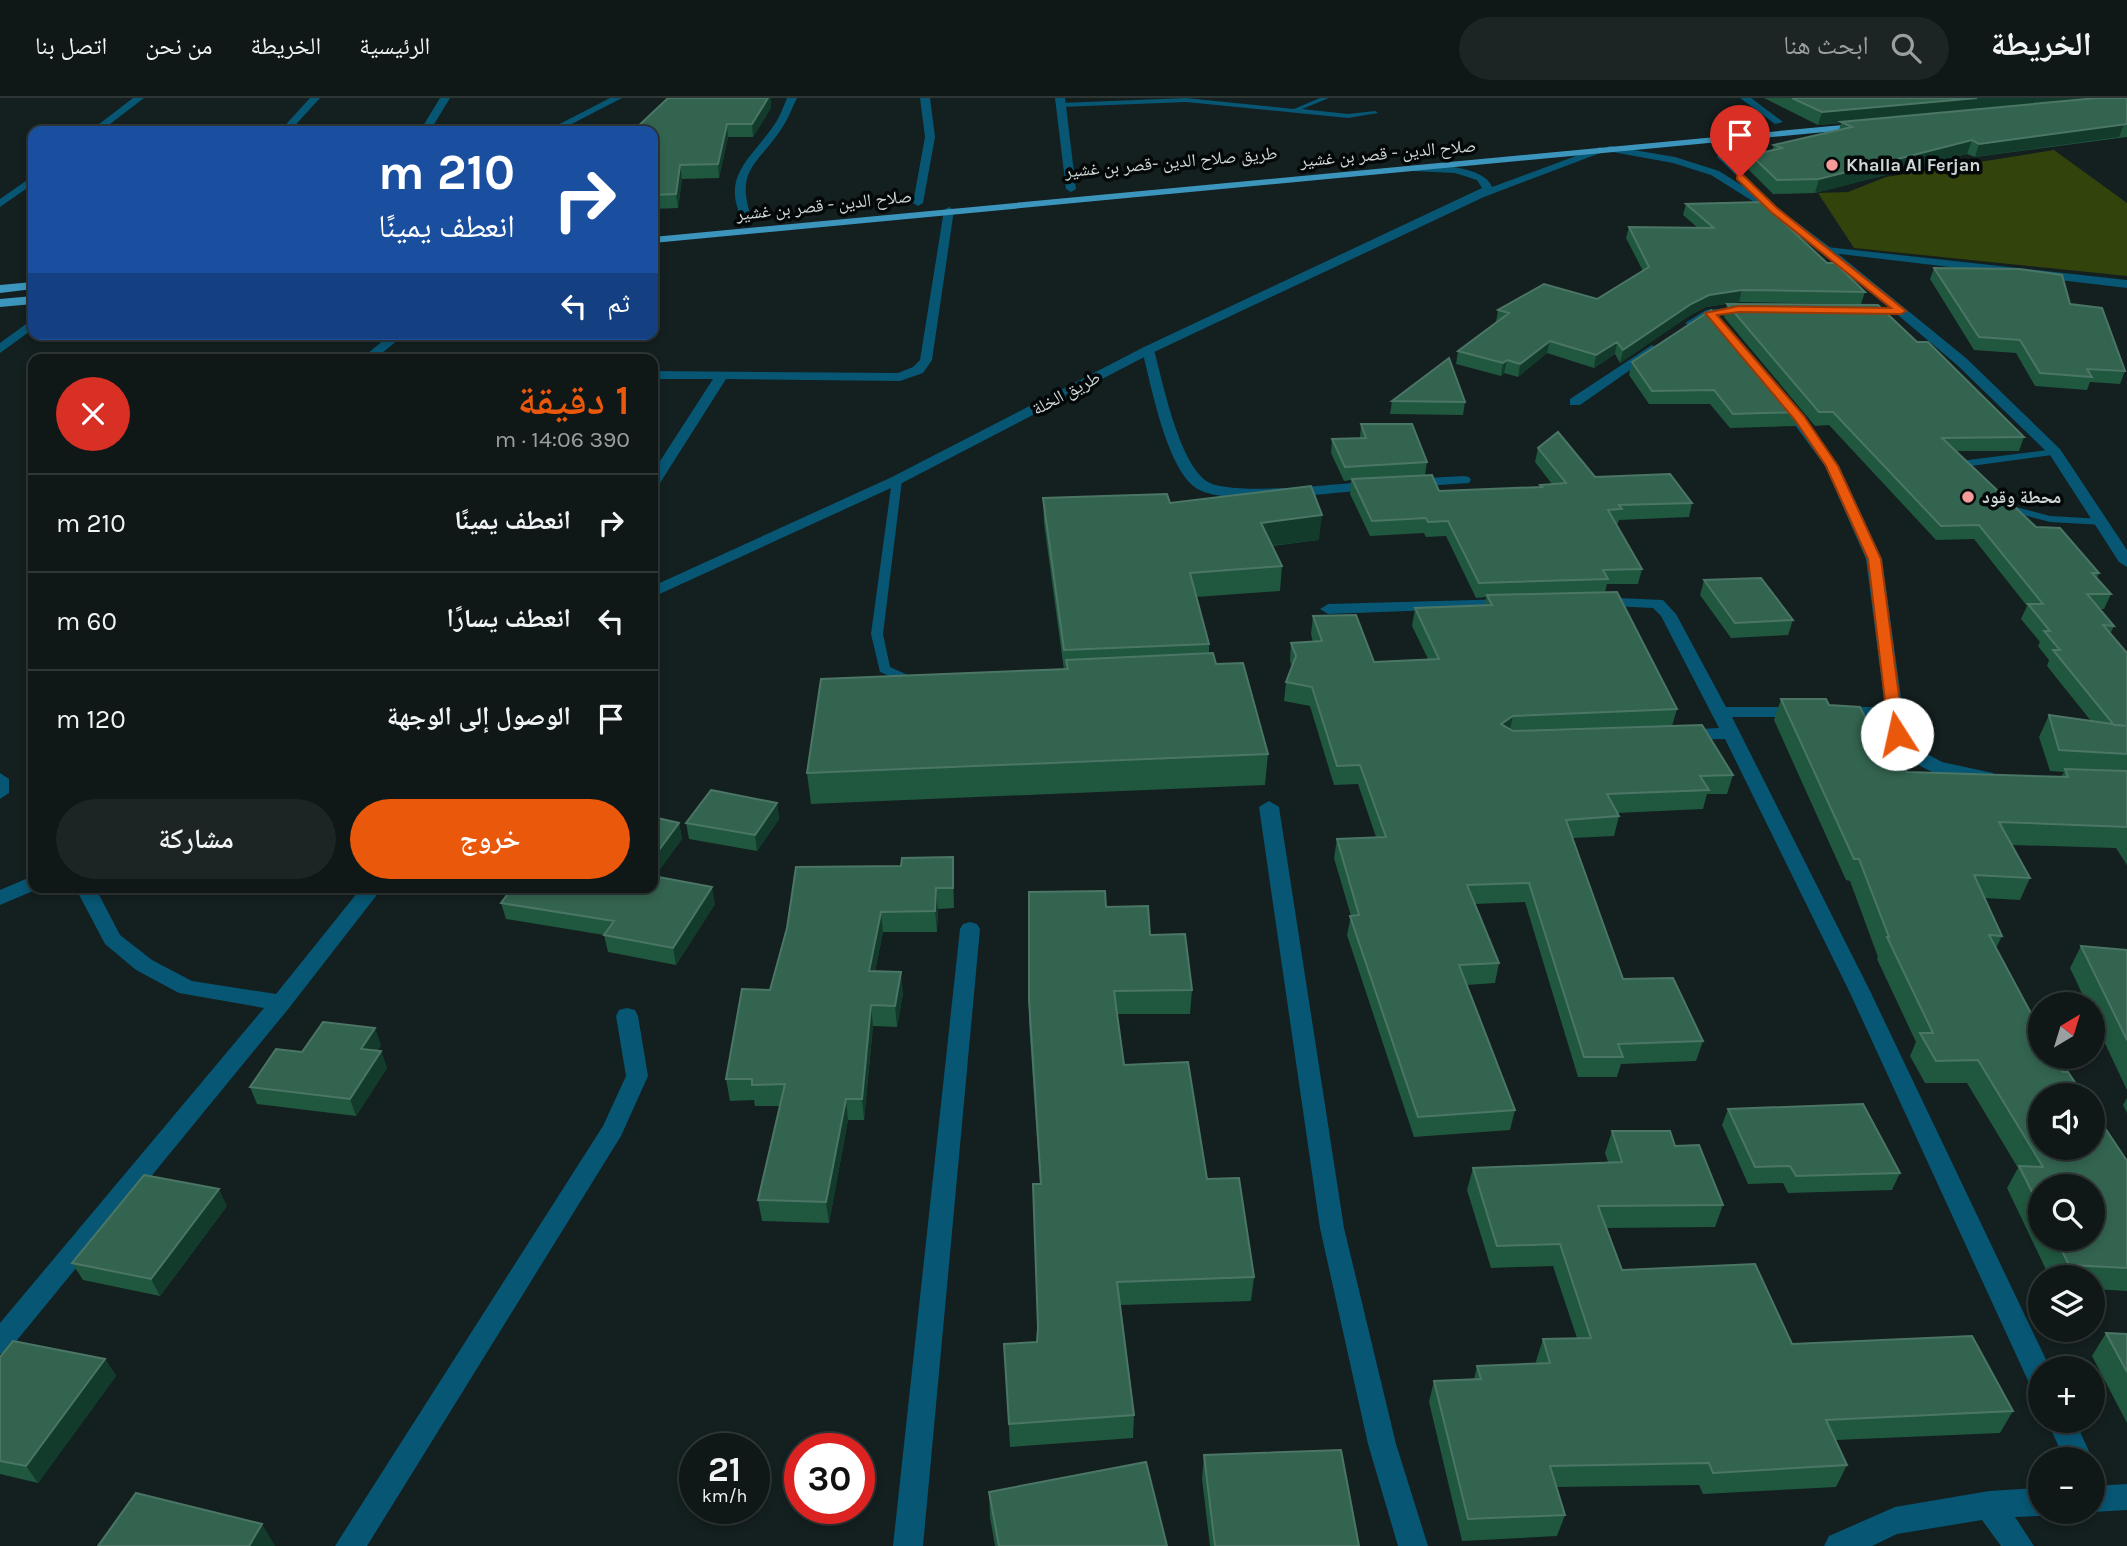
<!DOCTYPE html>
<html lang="ar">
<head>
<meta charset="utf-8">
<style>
  :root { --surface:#0f1717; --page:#1d2424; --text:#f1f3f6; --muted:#9b9fa1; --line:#2f3636; --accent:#ea580c }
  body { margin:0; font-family:Karla,"Noto Naskh Arabic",sans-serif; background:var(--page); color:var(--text); direction:rtl; height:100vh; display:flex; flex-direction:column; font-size:26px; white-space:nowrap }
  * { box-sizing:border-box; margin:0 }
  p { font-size:23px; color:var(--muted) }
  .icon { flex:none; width:38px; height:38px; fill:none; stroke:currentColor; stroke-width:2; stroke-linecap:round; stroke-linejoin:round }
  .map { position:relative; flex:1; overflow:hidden; direction:ltr }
  .drawer { position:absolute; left:28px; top:256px; width:630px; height:539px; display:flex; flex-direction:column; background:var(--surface); border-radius:14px; box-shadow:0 4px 10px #0003,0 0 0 2px var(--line); direction:rtl }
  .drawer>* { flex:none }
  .hud { position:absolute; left:28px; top:28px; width:630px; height:214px; border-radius:14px; box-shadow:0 4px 10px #0003,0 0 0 2px var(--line); direction:rtl; background:#1a4fa0; color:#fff; overflow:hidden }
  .needle { width:46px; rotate:38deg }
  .buttons { position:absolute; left:2028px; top:894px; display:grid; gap:14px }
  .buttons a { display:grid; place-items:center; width:77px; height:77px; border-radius:50%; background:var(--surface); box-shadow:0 4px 10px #0003,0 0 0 2px var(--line); font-size:35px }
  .speed { position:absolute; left:679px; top:1335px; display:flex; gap:14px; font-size:35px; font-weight:700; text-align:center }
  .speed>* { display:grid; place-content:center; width:91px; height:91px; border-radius:50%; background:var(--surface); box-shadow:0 4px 10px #0003,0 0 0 2px var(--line); line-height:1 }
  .speed small { font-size:18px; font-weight:400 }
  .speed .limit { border:10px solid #d22; background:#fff; color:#111 }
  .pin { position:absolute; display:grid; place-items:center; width:60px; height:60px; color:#fff; margin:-72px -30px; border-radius:50% 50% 50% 0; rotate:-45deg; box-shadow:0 0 7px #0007 }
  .pin .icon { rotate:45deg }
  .me { position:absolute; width:77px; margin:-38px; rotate:350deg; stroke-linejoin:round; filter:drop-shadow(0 0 5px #0008) }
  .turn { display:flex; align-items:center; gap:24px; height:147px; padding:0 28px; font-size:32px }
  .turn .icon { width:91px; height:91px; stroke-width:2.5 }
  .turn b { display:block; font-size:49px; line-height:60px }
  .then { display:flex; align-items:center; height:66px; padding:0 28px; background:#0003; gap:14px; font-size:26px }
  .round { display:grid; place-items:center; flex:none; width:74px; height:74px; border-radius:37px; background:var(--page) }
  .overview { display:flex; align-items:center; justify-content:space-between; height:119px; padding:0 28px }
  h1 { font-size:42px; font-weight:600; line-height:52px; color:var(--accent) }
  .cta { display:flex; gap:14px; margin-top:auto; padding:14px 28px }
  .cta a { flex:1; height:80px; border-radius:42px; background:var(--accent); color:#fff; font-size:28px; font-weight:600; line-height:80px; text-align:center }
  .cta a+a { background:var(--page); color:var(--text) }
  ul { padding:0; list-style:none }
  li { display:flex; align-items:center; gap:21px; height:98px; padding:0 28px; border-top:2px solid var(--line) }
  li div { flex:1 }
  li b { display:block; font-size:26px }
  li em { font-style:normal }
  header { display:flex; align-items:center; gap:42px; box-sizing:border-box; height:98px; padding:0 35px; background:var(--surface); border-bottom:2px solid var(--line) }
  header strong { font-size:33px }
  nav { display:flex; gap:38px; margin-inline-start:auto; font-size:24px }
  .search { width:490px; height:63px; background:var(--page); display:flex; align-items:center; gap:18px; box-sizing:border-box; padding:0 24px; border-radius:38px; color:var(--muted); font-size:26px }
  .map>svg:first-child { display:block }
  .green { fill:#32430c }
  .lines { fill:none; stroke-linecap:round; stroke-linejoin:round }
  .service { fill:#075673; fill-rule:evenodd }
  .minor { fill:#075673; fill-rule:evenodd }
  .tertiary { fill:#075673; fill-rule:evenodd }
  .trunk { fill:#3c95bc; fill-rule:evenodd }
  .wall { fill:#20573f; fill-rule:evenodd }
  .shaded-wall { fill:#133b2c }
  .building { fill:#336450; stroke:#4b7665; stroke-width:2 }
  .route { fill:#ea580c; stroke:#983908; stroke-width:2 }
  .poi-dot { fill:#f59b9a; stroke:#040808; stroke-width:2.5 }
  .labels { text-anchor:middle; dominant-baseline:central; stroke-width:7; stroke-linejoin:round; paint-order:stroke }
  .far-street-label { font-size:18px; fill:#cfd7d7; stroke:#040808 }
  .far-poi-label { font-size:18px; font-weight:bold; fill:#cfd7d7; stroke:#040808; text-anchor:start }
</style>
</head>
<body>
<header>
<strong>الخريطة</strong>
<div class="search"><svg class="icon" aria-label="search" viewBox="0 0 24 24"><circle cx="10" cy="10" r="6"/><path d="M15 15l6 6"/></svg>ابحث هنا</div>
<nav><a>الرئيسية</a><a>الخريطة</a><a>من نحن</a><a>اتصل بنا</a></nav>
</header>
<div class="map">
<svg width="2127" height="1448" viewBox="0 0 2127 1448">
  <rect width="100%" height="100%" fill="#141f1f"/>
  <path class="green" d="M2054,52L2127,105V178L1854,150L1818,95L1848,94L1886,79Z"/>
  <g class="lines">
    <path class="service" d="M1186,0L1294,11L1320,0H1329L1302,11L1348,16L1375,13L1378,15L1348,20L1186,4L1061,9L1058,7L1061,5Z
      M2055,351L2060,354L2059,356L1971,368L1967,370L1972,375L1967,378L1956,369L1968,362Z
      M897,379L902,382L883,536L890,569L917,581L919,584L917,587L913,588L880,574L871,536L892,382Z
      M2005,406L2050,418L2103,421L2108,424L2103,427L2050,424L2001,411L2000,409Z"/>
    <path class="minor" d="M133,0H144L101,33H90Z
      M310,0H320L290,33H280Z
      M440,0H450L430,33H420Z
      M610,0H622L558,33H546Z
      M787,0H797C792,10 788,21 782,30C758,67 734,71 752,121L743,123C721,80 748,63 772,30C779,21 783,10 787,0Z
      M920,0H930L935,39L923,105L918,108L913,105L925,39Z
      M1055,0H1065L1076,91L1071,94L1066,91Z
      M1740,0H1751L1783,24L1775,26Z
      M33,78V86L0,109V101Z
      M949,109L954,112L932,262L923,275L900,283L726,281L660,385L653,389V374L713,281H653V273L898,275L913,269L920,262L944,112Z
      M1827,149L2127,182V190L1823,154L1821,152Z
      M1750,208L1756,212L1754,215L1713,218L1691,229L1685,225L1706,212Z
      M33,221V231L0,255V245Z
      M391,236H405L375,261H361Z
      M1652,247L1658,251L1656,254L1580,307H1570V301Z
      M1148,248L1154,252C1163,285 1178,360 1205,382C1226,400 1344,385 1376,383L1383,387L1376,391C1338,394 1226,410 1196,390C1166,369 1151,286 1142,252Z
      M1782,296L1787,297L1839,368L1882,461L1906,636L1920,652L1942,664L1993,675L1995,679L1993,683C1962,691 1899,667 1888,636C1886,631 1887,624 1886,619H1838L1829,614L1838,609H1885L1866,461L1825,368L1775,300Z
      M1464,378L1469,379L1471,382L1469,385L1409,389L1402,385L1409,381Z
      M1596,499L1663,502L1676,516L1726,609H1801L1810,614L1801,619H1732L1871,895L2050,1270H2040V1291L2030,1287L1850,895L1725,641L1682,642L1673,637L1682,632L1719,630L1661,518L1653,510L1590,507L1588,504Z
      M1510,501L1518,506L1516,509L1328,516L1320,511L1328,506Z
      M0,675L9,681V695L0,701Z
      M1269,703L1279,709L1344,1130L1396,1346L1428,1448H1398L1368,1346L1320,1130L1259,709Z
      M75,789H95L120,837L152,862L192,883L276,896L362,789H383L289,910L9,1252L0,1256V1225L264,910L179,895L136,872L105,846Z
      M970,824L977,826L980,831L923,1448H893L960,831L963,826Z
      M627,910L635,912L638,918L648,978L621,1038L367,1448H335L603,1028L626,978L616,918L619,912Z
      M2047,1323H2075L2093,1362H2065Z
      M2127,1386V1412L2093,1414H2092L2093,1388Z
      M2040,1390V1414H2049L2040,1418L2015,1419L2034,1448H2001L1982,1422L1897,1436L1872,1448H1824L1829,1438L1895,1409L1989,1393Z"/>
    <path class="tertiary" d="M1740,37L1748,39L1730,50L1727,59L1751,84L1746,87L1717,59L1723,46Z
      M1610,48L1675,59L1719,73L1778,110L1831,150L1966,260L2060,351L2127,452V469L2119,464L2050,357L1956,266L1823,154L1770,114L1711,77L1673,65L1607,53V49Z
      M1600,49L1605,52L1603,54L1484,99L1152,255L902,385L653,499V488L892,379L1144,249L1482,90L1477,82L1455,75L1412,73L1407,70L1408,68C1428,65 1485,67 1492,89Z
      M33,778V789L40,790L0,807V792Z"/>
    <path class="trunk" d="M1864,25L1869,28L1867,30L653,145V139Z
      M33,184V191L0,195V187Z
      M33,198V206L0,209V201Z"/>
  </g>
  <path class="wall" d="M1764,0H2127V39L1975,59L1967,56L1815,95L1773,96L1748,71L1751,57L1772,52L1774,47L1839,32L1841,25L1818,27Z
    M771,10L753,39H728L719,80L682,81L678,110L653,111V33Z
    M1686,106L1827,165L1865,194L1861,206L1739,204L1706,209L1689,218L1620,265L1615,256L1594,270L1547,255L1518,279L1504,275L1501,278L1456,266L1458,253L1497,224H1496L1498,212L1597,201L1643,173L1626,140L1629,129L1698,130L1683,117Z
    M1934,170L2070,206L2125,273L2120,286L2090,284L2087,292L2035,288L2016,255L1974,252L1930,181Z
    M1727,206L1917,244L2024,339L2019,353H1956L2036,429L2099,475L2097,480L2111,496L2104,511H2100L2114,528L2110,536L2127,555V767L2116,750L2012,747L2030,780L2020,802L1984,800L2002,838L1996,850L2063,974L2127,1063V1193L2093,1191V1180H2050L2007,1090L2018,1070L1967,985H1925L1910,958L1916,944L1877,861L1878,859L1850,783L1846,782L1774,622L1781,601L1829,607L1885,659L1907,674L2061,679L2064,674L2050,673L2039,639L2049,617L2091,623L2047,568L2049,562L2038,548L2040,544L2021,521L2027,508L1974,441L1936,442L1829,327L1815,328L1724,219ZM2040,1088L2093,1141H2040Z
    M1632,264L1800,314L1796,328L1730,330L1710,306H1649L1629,277Z
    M1392,303L1465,304L1463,317L1390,316Z
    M1361,326L1427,364L1425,377L1439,393L1539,389L1540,387L1552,386L1535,364L1538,350L1595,379L1692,405L1689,419L1619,422L1618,425L1616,426L1642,471L1638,486H1607L1605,494L1677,611L1672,628L1733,677L1727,696H1707L1703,711L1617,715L1619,718L1614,738L1573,740L1623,881L1703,943L1696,963L1621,966L1617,979H1578L1525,804L1475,806L1499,865L1495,885L1467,887L1515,1012L1510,1032L1414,1039L1347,837L1351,818L1334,760L1337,741L1376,739L1358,686L1334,687L1310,608L1284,603L1286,584L1292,569L1290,563L1291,545L1313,544L1311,536L1313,518L1374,564L1428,561L1412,528L1415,510L1485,507L1486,499L1476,500L1446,438L1426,439L1424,435L1370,438L1350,396L1351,382L1344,383L1331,355L1332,341L1360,340Z
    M1043,400L1170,405L1319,442L1272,448L1282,468L1280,493L1196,499L1209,546V555L1216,566L1268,656L1265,687L811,706L807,675L1064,572L1044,425Z
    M1704,482L1793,522L1788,537L1731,540L1700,497Z
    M777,705L779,721L757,753L689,741L686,725Z
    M653,719L679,725L682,741L654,779L715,806L676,867L608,854L604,837L506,821L501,805L653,789Z
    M953,759L954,780V810L938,811L937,834H883L875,873L903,895L897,929L873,928L864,1022H848L829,1125L762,1123L758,1102L780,1008H755L754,1002L730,1003L726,981L770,892L901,768Z
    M1029,794L1106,809L1150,837L1192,892L1190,916H1117L1124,967L1207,1081L1254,1179L1251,1203L1120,1207L1134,1317L1133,1340L1010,1349L1004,1246L1037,1244V1235L1040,1086L1029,925Z
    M2081,848L2127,852V992L2093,920V906H2087L2070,870Z
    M381,947L377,953H381L387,970L356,1018L257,1006L250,989L302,954Z
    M2127,1000V1015L2123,1007Z
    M1728,1011L1900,1075L1892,1092L1788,1095L1783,1085L1748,1086L1722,1027Z
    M1612,1033L1675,1048L1723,1107L1715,1129L1606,1130L1622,1172L1792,1246L2013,1313L2000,1335L1836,1342L1847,1367L1836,1389L1703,1396L1699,1387L1556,1389L1565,1417L1557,1438L1462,1443L1429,1304L1434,1283L1474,1281L1477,1268L1537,1266L1536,1263L1543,1241L1577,1240L1553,1168L1491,1170L1467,1092L1473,1070L1608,1064L1605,1055Z
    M227,1108L160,1198L83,1182L72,1165Z
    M2106,1235L2127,1236V1325L2092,1258Z
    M0,1259L105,1261L116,1278L38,1385L0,1376Z
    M1204,1357L1359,1448H1210L1202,1381Z
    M989,1394L1167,1448H995L990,1419Z"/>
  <path class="shaded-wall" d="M768,0H771V10L753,39L752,26Z
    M1977,0H2110L1841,24V25L1818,27L1822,14Z
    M727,26L728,39L719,80L718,66Z
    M2124,26L2119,39L1975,59L1979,46Z
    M1972,42L1967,56L1815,95L1819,81Z
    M680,67L682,81L678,110L676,96Z
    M1742,192L1739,204L1706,209L1689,218L1620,265L1623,252L1691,206L1709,197Z
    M1550,243L1547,255L1518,279L1520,266Z
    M1617,244L1615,256L1594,270L1596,257Z
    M1507,262L1504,275L1501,278L1503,265Z
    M1322,417L1319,442L1259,449L1261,425Z
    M1513,618L1509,636L1501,626Z
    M777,705L779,721L757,753L755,737Z
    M679,725L682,741L653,781V760Z
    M953,759L954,780V810L953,790Z
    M712,789L715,806L676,867L673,850Z
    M936,790L938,811L937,834L935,813Z
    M881,814L883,834L871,894L869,873Z
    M901,874L903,895L897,929L895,908Z
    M871,907L873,928L864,1022L862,1001Z
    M375,930L381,947L367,968L361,951Z
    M381,953L387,970L356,1018L350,1001Z
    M846,1001L848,1022L829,1125L826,1104Z
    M219,1091L227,1108L160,1198L151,1181Z
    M105,1261L116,1278L38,1385L26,1368Z
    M262,1426L275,1448H249Z"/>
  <path class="building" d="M668,0H768L752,26H727L718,66L680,67L676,96L653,97V33H633Z
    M1792,0H1977L1822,14Z
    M2097,0H2127V26L1979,46L1972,42L1819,81L1777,82L1751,57L1782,50L1774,47L1852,29L1841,24Z
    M1762,104L1827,165H1835L1865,194L1742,192L1709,197L1691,206L1623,252L1617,244L1596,257L1550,243L1520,266L1507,262L1503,265L1458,253L1509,215L1498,212L1544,186L1597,201L1649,169L1629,129L1714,130L1686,106Z
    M1934,170L2019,171L2062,177L2070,206L2102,210L2125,273L2087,271L2092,279L2040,275L2020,242L1979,239Z
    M1727,206L1878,207L1917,244H1928L2024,339L1942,340L2036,429L2060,430L2099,475H2092L2111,496H2087L2114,528L2103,527L2127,555V628L2114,627L2053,552H2060L2044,533H2050L2028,506H2043L1979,427L1941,428L1833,314H1819Z
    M1711,212L1800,314L1733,316L1714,292L1652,293L1632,264Z
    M1449,260L1465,304L1392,303Z
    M1361,326H1412L1427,364L1345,369L1332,341L1366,340Z
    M1558,334L1595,379L1670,376L1692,405L1619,407L1622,411L1608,412L1642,471L1603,472L1608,481L1479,485L1448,423L1428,424L1426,420L1372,423L1352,381L1432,377L1439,393L1542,389L1540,387L1566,385L1538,350Z
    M1311,388L1322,417L1261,425L1282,468L1190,475L1209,546L1064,552L1043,400L1167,396L1170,405Z
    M1761,480L1793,522L1735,525L1704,482Z
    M1617,494L1677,611L1513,618L1501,626L1513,633L1702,627L1733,677L1700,678L1709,692L1607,696L1619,718L1566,722L1623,881L1673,880L1703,943L1618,946L1623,959H1584L1529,785L1467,787L1499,865L1459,867L1515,1012L1418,1019L1350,818L1359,817L1337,741L1386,739L1360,667L1337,668L1312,589L1286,584L1296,558L1291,545L1322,543L1313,518L1356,517L1374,564L1439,561L1415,510L1492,507L1487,497Z
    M1213,555L1216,566L1243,565L1268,656L807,675L821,581L1068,571L1066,562Z
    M1781,601H1826L1829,607L1860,609L1885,659H1899L1907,674L2068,679L2065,671L2127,673V729L1999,724L2030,780L1974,777L2002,838L1989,837L2040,932V959H2055L2063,974H2068L2084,998H2040V1050H2093V1012L2127,1063V1170L2069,1167L2056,1141H2093V1088H2040V1110L2019,1068L2043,1069L1978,962L1936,963L1920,935H1933L1887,839H1889L1859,761H1854Z
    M2049,617L2127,628V656L2059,652Z
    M711,692L777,705L755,737L686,725Z
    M653,719L679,725L653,760Z
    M953,759V790H936L935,813L881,814L869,873L901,874L895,908L871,907L862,1001H846L826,1104L758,1102L785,986L752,987V981H726L742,891L770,892L787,830L796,769L901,768L902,760Z
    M653,778L712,789L673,850L604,837L614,823L501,805L513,789H653Z
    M1105,793L1106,809L1148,808L1150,837L1185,836L1192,892L1114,893L1124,967L1188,964L1207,1081L1239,1080L1254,1179L1117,1184L1134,1317L1009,1326L1004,1246L1037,1244L1038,1230L1033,1086H1041L1029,902V794Z
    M2081,848L2127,852V942Z
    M323,924L375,930L361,951L381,953L350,1001L250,989L276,951L302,954Z
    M1863,1006L1900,1075L1796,1078L1790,1068L1755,1069L1728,1011Z
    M1612,1033H1670L1675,1048L1699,1047L1723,1107L1598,1108L1622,1172L1755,1166L1792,1246L1972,1238L2013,1313L1826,1322L1847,1367L1713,1375L1709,1365L1550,1368L1565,1417L1468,1421L1434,1283L1481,1281L1477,1268L1550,1265L1543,1241L1591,1240L1560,1146L1497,1148L1473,1070L1622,1064Z
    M144,1077L219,1091L151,1181L72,1165Z
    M2106,1235L2127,1236V1274Z
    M13,1243L105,1261L26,1368L0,1363V1259Z
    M1341,1352L1359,1448H1215L1204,1357Z
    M1146,1364L1167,1448H999L989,1394Z
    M136,1395L262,1426L249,1448H98Z"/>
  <path class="route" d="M1737,77H1743L1777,110L1906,213L1901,216L1739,214L1717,217L1804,318L1838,368L1881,461L1904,636L1902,639L1897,641L1889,636L1868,461L1826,368L1795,322L1705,215L1739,208L1891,210L1771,114L1737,81Z"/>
  <g class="poi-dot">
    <circle cx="1832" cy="67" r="7"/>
    <circle cx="1968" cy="399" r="7"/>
  </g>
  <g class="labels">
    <g class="far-street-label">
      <text transform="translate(1388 55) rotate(-5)">صلاح الدين - قصر بن غشير</text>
      <text transform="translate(1171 64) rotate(-5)">طريق صلاح الدين -قصر بن غشير</text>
      <text transform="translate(824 107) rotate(-6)">صلاح الدين - قصر بن غشير</text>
      <text transform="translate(1066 295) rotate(-28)">طريق الخلة</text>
    </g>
    <g class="far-poi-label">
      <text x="1846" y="67">Khalla Al Ferjan</text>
      <text x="1982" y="399">محطة وقود</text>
    </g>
  </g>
</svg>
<div class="buttons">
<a><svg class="needle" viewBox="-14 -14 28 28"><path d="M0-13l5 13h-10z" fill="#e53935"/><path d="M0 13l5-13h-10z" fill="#9b9fa1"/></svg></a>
<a><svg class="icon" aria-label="sound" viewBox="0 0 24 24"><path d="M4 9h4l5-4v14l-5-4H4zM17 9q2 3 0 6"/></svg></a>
<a><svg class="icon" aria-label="search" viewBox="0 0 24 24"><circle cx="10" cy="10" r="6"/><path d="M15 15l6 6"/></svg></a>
<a><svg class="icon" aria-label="layers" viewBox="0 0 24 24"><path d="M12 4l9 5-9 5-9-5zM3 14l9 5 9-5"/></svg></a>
<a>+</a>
<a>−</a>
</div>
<div class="speed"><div>21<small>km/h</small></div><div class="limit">30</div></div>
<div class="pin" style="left:1740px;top:79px;background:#d93025"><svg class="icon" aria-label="arrive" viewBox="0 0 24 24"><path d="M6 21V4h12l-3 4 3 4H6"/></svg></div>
<svg class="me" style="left:1897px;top:636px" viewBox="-20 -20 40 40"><circle r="19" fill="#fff"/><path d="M0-13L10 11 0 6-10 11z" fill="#ea580c"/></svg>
<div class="hud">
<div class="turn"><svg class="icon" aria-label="right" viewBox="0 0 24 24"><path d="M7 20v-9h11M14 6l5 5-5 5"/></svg><div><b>210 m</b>انعطف يمينًا</div></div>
<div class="then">ثم<svg class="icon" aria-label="left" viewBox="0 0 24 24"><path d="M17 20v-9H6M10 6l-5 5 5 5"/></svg></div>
</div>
<section class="drawer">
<div class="overview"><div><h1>1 دقيقة</h1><p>390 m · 14:06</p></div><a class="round" style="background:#d93025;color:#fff"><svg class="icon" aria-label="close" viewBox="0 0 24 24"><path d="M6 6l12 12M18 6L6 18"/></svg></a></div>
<ul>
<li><svg class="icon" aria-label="right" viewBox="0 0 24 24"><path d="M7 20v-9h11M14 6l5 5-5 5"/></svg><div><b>انعطف يمينًا</b></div><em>210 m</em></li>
<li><svg class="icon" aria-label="left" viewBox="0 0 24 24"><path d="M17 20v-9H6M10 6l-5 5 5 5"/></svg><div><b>انعطف يسارًا</b></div><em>60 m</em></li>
<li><svg class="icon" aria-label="arrive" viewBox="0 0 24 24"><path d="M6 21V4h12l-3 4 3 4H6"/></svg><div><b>الوصول إلى الوجهة</b></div><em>120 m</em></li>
</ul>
<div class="cta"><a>خروج</a><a>مشاركة</a></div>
</section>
</div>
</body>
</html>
